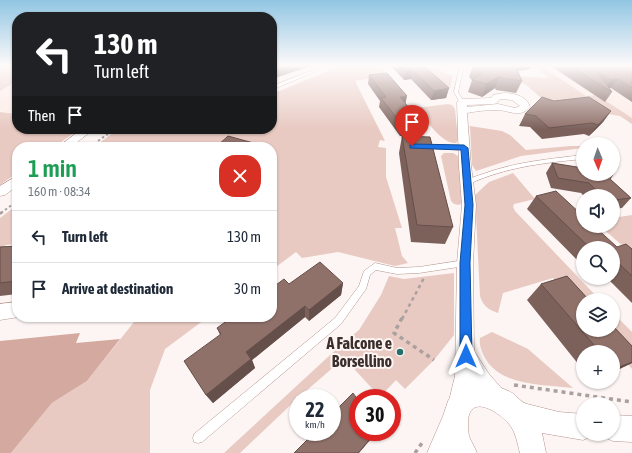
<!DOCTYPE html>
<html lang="en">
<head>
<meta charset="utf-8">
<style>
  :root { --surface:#fff; --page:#f2f2f3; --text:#1f2937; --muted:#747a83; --line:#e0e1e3 }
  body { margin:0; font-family:"Asap Condensed",sans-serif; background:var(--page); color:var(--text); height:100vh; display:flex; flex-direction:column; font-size:15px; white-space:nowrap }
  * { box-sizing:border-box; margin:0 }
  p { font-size:13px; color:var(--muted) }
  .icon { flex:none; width:22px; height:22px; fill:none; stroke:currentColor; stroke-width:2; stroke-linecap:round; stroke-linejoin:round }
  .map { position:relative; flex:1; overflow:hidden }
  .details { position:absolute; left:12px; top:142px; width:265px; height:180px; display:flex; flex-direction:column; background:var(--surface); border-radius:16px; box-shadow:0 1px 3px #0004 }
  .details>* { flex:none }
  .guide { position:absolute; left:12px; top:12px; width:265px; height:122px; border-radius:16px; box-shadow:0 1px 3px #0004; background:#202124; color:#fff; overflow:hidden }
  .needle { width:26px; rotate:178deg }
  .fabs { position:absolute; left:576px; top:137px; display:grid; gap:8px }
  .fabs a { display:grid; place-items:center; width:44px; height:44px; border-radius:50%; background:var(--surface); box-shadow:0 1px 3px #0004; font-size:20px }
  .speed { position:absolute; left:289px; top:389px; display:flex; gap:8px; font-size:20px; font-weight:700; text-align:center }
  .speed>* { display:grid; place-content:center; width:52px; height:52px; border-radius:50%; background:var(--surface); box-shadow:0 1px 3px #0004; line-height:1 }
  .speed small { font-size:10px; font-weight:400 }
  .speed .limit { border:6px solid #d22; background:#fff; color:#111 }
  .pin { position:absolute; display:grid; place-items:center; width:34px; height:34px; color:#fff; margin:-41px -17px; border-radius:50% 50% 50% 0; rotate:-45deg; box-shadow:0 0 4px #0007 }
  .pin .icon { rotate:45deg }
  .me { position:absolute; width:44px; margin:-22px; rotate:0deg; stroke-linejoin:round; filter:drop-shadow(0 0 3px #0008) }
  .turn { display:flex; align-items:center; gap:14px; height:84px; padding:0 16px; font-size:18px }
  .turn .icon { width:52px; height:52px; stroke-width:2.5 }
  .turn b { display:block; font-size:28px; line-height:34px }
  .then { display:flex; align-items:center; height:38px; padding:0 16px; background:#0003; gap:8px; font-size:15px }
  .round { display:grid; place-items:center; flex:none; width:42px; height:42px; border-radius:16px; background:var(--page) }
  .headline { display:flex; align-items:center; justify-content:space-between; height:68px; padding:0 16px }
  h1 { font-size:24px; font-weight:600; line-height:30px; color:#1e9e55 }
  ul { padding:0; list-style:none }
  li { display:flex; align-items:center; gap:12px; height:52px; padding:0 16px; border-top:1px solid var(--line) }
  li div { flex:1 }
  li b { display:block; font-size:15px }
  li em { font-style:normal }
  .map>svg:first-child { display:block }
  .built { fill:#fdebe6 }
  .green { fill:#e8cac2 }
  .forest { fill:#d4aaa0 }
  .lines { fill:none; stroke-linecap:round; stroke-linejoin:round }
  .service-casing { stroke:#b5958d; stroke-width:1 }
  .minor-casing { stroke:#b5958d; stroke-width:1 }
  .tertiary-casing { stroke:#b5958d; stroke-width:1 }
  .path-far3 { stroke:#aaa09e; stroke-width:1.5; stroke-dasharray:2 2; stroke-linecap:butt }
  .path-far2 { stroke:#aaa09e; stroke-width:2; stroke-dasharray:2.5 2.5; stroke-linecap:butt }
  .path-far1 { stroke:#aaa09e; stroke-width:2.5; stroke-dasharray:3.5 3.5; stroke-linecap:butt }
  .path { stroke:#aaa09e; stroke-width:3.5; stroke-dasharray:4 4; stroke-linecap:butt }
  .service { fill:#fff; fill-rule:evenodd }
  .minor { fill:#fff; fill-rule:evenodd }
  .tertiary { fill:#fff; fill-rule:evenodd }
  .wall { fill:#7c615b }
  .shaded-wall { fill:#654f4a }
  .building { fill:#90716a; stroke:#654f4a }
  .route { fill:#1a73e8; stroke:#114b97 }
  .poi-dot { fill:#256f6b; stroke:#fcf5f3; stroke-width:1.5 }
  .labels { text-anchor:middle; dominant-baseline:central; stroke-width:4; stroke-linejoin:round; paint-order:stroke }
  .near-poi-label { font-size:16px; font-weight:bold; fill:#3b2e2b; stroke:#fcf5f3; text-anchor:end }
</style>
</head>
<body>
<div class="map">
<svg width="632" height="453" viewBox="0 0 632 453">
  <rect width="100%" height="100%" fill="#fcf5f3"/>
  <path class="built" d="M542,66H632V118L597,95L586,96Z
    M17,81V114L0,111V91Z"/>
  <path class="green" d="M0,66H17V81L0,91Z
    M340,66H380L387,75L355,81L385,141L380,140L378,147L386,148V177L402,228H395L402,256L408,263L395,266L338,252L302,258L296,252L272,270V147H221L224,144L220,143L216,147H94L118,129H272V94Z
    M422,66H428L453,76L450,89Z
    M533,66H542L586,96L597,95L632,118V124L620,116L548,104L525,84L509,82L499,75L549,78Z
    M448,104L452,105L455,109L458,140L456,143C441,144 426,119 416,108Z
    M0,112L17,114V129H80L54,147H17V173L0,185Z
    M470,126L502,131L510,135L526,150L570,146H583V148L521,156L476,171L472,165Z
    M444,153H453L458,156L463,202L459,205L454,204L451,201L441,156Z
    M513,173L535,199L514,204L513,207L515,211L600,300H583V313L553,278L503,293L498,313C489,310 483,306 480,296L475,195L489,182Z
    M17,205V244L6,245L0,248V218Z
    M632,215V254L600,226H613V218Z
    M454,273V335L434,360L405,389L396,380L380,397L344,358L298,398L240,453H224L342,344L359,330L381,295L389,276L404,279Z
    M613,313L632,332V369L598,330H613Z
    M138,317H208L165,349L150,390V453H11L52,403L87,381Z
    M492,332L528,349L573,388C544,384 499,387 484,356C481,349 479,345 480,338Z"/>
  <path class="forest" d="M80,333L76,343L120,339L87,381L52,403L11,453H0V341Z"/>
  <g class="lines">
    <defs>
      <path id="service" d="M324,66H329L276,88L272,87V86Z
        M460,66H464L458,92L464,102L462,103H460L454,92Z
        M424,145L464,146L467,148L464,150L422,148L421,147Z
        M583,155V159C543,163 506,167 469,184L467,185L464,183C469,178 477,176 483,174C515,162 549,159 583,155Z
        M465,260L468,261L469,263L468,265L465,266L419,273L397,274L376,270L370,275L366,289L341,324L202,442L198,443L194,442L193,438L194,434L335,318L359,286L364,271L375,263L397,268L419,267Z"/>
      <path id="minor" d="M504,93C514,93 527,96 530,107C520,119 509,110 497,110C487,110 477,111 467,113L471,166L476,205L473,263L474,351L489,374L503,390L506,397L503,404L496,407L489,404L473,384L465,412L458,415L451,412L448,405L455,376L457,263L462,205L459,166L457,102L462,99L491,98L493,95ZM500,99L512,100L520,106L515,108L498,104L467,107V105L494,104L497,103Z
        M82,129H94L71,147H58Z
        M17,176V186L5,195L0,196V186Z
        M17,302V317H19L0,320V304Z"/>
      <path id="tertiary" d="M476,382C489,384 502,387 514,394C518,398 521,402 527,404L559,412L583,414V434H593L592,436L583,440L542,433L546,453H520C517,443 516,432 509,424C499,412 470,393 468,421C468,426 468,431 469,436C471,442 475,447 477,453H427L443,416L448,401L455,390Z
        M613,415L632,416V442L613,441L604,437L603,434H613Z"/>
    </defs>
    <use href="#service" class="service-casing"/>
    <use href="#minor" class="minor-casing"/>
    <use href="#tertiary" class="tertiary-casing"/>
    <path class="path-far3" d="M112,131L114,129"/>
    <path class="path-far2" d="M90,147L113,130
      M1,213L17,201"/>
    <path class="path-far1" d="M0,214L2,212
      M402,319L424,278"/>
    <path class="path" d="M402,318L394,333L434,360
      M514,385L632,402
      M415,453L424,440"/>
    <use href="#service" class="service"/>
    <use href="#minor" class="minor"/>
    <use href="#tertiary" class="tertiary"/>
  </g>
  <path class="wall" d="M391,66H424L449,88L446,98L431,100L411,79L404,80Z
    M473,66H532L530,69L518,71L522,81L516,93L496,90L495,88L482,97L468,92L472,80L469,77Z
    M551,66H632V102L611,88H609L612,92L605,102Z
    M17,69V78L13,71Z
    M369,75L406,104L422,123L420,133L400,136L379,107L380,101L368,84Z
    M554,101L611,111L603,122L589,136L584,134L542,139L530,127L519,126L525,114Z
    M402,136L453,227L445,244L411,242L399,153Z
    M552,163L582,168L583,167V174L610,179L631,198L622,208L613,209V196H584L581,193L551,188L546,173Z
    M536,196L617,247L632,249V303L607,278H613V248H583V263H580L527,209Z
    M17,246V294L0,296V247Z
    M567,276L589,300H583V330H613V326L632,346V363L613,372V352H583V370L527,300L541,284Z
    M343,283L341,295L309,321L305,317L252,360L255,368L213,403L206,395L220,335L217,328Z"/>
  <path class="shaded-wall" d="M289,66H311L272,79V71Z
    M506,66H532L530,69L503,73Z
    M406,70H413L411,79L404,80Z
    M500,76L495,88L482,97L486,84Z
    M618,79L611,88L606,89L605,88L611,80Z
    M449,88L446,98L431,100L434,91Z
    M407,96L405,106L400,97Z
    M611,111L603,122L589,136L598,125Z
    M422,123L420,133L400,136L403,126Z
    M343,283L341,295L309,321V310Z
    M305,306V317L252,360L255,368L213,403L206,395L246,352Z
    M632,362V363L613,372V369Z
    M376,432H377L359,453H358Z"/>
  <path class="building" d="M272,66H289L272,71Z
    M401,66H424L449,88L434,91L413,70H406Z
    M473,66H515L522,81L501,78L500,76L486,84L472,80L483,73Z
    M570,66H632V88L618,79L611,80L597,71L612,92Z
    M17,69V72L13,71Z
    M387,73L407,96L400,97L422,123L403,126L381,98L386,97L369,75Z
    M542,97L554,101L589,97L611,111L598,125L592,123L549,128L536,116L525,114Z
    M228,136L257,144L255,147H216Z
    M402,136L430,137L453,227L417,225Z
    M552,163L583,168V174H613V164L618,167L610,179L631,198L613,200V196H602L589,183L558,178Z
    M556,191L583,216V226H594L617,247L626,244L632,249V276L613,258V248H590L536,196Z
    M17,246V281L0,283V247Z
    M320,262L343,283L309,310L305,306L246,352L251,359L206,395L184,361L221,334L217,328L232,317H272V288L284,279L289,284Z
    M567,276L589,300H583V330H613V326L632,346V362L614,369L613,368V352H600L541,284Z
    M353,393L358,400V432H376L358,453H294L315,432H332V414Z"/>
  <linearGradient id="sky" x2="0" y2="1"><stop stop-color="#91c6e3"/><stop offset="0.51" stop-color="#fefafa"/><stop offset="1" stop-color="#fefafa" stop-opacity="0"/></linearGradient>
  <rect width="632" height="129" fill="url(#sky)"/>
  <path class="route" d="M412,144L464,145L468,148L473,205L470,263L472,356L470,360L466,362L462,360L460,356V263L465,205L461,150L410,148V145Z"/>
  <circle class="poi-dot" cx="400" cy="352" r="4"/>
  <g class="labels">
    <g class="near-poi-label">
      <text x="392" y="343">A Falcone e<tspan x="392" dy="18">Borsellino</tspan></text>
    </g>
  </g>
</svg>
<div class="fabs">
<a><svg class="needle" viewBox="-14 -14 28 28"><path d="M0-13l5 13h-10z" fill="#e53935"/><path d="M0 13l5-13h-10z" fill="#747a83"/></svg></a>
<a><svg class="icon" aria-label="sound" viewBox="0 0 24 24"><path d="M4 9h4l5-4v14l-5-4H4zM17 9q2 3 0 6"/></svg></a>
<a><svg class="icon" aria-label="search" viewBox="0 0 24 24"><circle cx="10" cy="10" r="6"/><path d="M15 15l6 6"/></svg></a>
<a><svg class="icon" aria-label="layers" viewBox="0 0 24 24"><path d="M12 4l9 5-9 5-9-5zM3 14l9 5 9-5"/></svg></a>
<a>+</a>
<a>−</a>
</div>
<div class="speed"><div>22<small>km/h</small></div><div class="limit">30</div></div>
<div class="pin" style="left:412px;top:146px;background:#d93025"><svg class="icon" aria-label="arrive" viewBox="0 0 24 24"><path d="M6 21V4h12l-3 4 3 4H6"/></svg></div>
<svg class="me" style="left:466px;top:356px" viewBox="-20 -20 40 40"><path d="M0-17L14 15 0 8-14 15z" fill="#1a73e8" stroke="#fff" stroke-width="4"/></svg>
<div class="guide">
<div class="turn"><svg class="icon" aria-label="left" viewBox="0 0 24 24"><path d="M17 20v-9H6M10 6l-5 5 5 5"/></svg><div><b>130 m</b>Turn left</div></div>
<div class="then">Then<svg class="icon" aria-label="arrive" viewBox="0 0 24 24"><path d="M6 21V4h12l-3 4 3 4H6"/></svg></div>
</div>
<section class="details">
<div class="headline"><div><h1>1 min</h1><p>160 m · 08:34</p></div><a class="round" style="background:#d93025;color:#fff"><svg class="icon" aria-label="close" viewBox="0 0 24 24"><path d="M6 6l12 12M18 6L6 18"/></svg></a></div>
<ul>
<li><svg class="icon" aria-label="left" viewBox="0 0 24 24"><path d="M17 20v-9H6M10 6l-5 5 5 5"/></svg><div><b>Turn left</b></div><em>130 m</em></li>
<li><svg class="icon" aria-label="arrive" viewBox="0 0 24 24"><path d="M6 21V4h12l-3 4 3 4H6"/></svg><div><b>Arrive at destination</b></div><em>30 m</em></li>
</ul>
</section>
</div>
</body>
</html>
